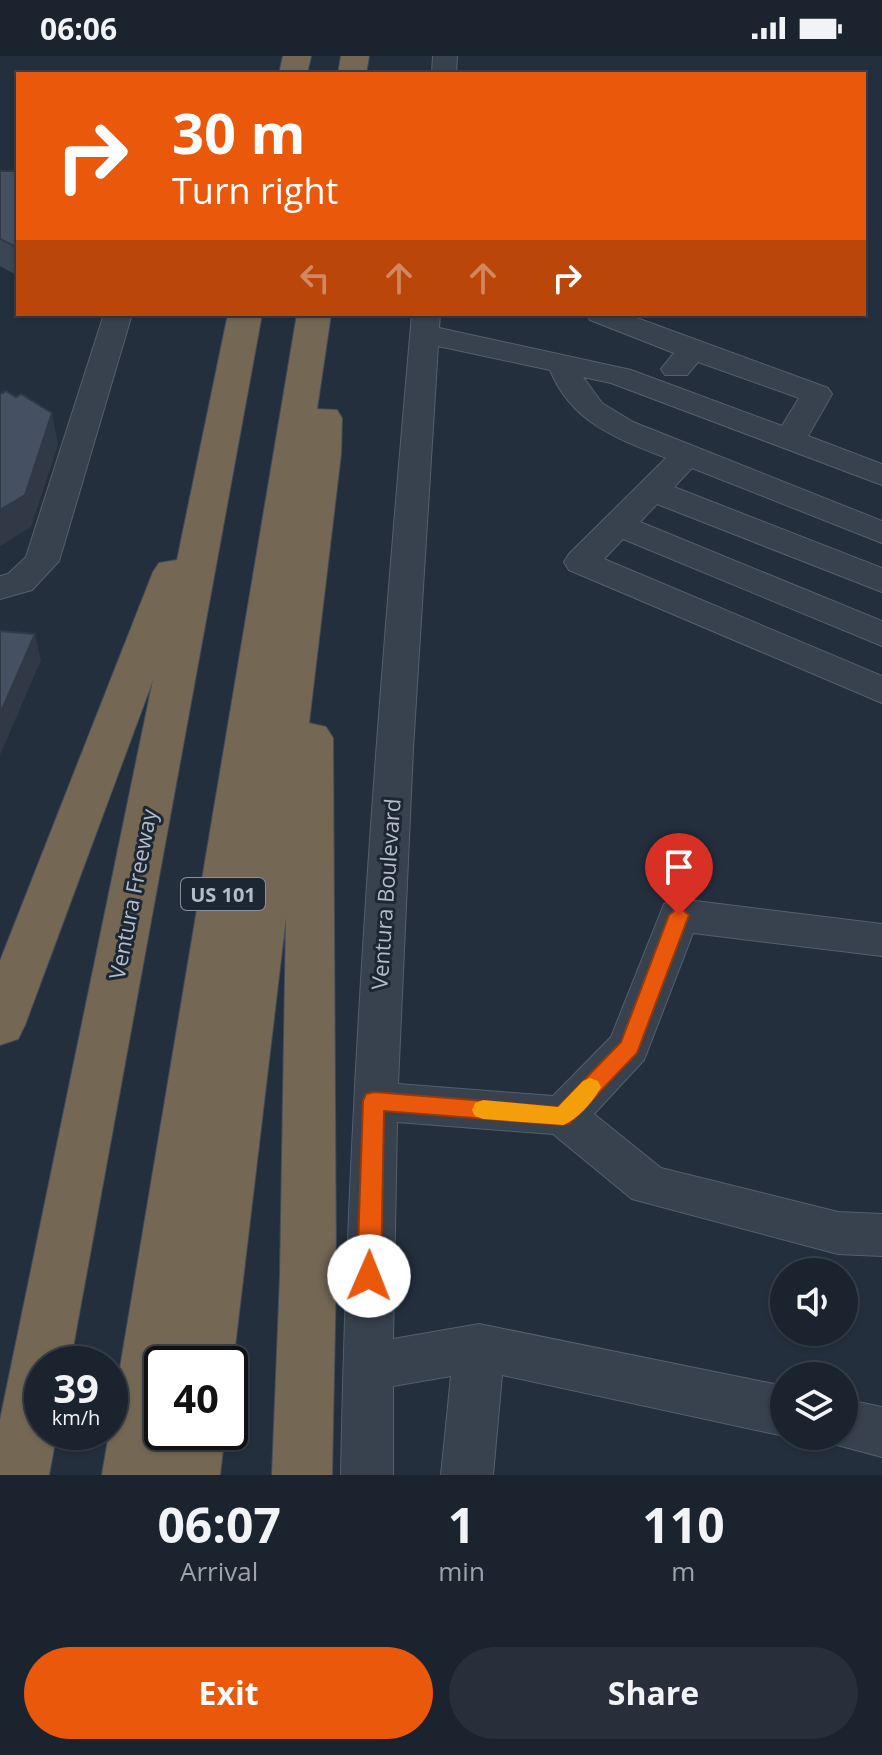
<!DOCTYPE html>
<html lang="en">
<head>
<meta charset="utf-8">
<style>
  :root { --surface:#1b232e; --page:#282f3a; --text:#f1f3f6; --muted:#a0a4aa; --line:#39404a; --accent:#ea580c }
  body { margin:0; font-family:"Open Sans",sans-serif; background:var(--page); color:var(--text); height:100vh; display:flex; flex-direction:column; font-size:30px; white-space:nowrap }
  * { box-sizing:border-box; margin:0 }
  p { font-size:26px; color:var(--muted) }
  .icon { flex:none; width:44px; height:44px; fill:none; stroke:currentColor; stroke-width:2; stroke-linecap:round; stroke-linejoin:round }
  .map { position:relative; height:1419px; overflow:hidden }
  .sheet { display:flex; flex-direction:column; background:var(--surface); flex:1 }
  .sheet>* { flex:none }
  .guide { position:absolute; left:16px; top:16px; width:850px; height:244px; border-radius:0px; box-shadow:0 2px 6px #0004,0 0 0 2px var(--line); background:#ea580c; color:#fff; overflow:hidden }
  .controls { position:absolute; left:770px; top:1202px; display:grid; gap:16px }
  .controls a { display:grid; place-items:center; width:88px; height:88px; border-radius:50%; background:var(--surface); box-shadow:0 2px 6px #0004,0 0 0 2px var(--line); font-size:40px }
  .speed { position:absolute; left:24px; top:1290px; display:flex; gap:16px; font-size:40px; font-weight:700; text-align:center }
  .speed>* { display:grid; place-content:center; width:104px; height:104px; border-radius:50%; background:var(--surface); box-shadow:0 2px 6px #0004,0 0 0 2px var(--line); line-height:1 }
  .speed small { font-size:20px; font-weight:400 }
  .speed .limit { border:4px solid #111; border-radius:12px; background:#fff; color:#111 }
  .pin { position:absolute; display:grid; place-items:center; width:68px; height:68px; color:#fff; margin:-82px -34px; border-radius:50% 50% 50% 0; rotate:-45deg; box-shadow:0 0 8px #0007 }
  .pin .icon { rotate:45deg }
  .me { position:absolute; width:88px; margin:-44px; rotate:1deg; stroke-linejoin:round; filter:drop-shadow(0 0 6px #0008) }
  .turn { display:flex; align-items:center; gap:28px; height:168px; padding:0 24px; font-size:36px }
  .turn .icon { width:104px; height:104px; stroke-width:2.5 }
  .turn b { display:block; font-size:56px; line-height:68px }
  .lanes { display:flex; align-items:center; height:76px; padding:0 24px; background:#0003; justify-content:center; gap:40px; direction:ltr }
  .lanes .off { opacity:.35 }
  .eta { display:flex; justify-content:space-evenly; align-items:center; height:136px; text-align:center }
  .eta b { font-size:48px; font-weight:700; line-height:56px }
  .action { display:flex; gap:16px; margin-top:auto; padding:16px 24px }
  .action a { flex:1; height:92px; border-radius:48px; background:var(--accent); color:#fff; font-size:32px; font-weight:700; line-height:92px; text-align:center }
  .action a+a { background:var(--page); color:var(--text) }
  .status { display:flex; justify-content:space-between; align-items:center; height:56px; padding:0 40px; background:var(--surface); direction:ltr }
  .status svg { height:22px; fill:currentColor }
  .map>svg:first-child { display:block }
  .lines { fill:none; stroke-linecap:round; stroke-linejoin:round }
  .minor-casing { stroke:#565f6c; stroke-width:2 }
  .highway-casing { stroke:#434c59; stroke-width:2 }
  .minor { fill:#38414e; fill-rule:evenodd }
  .highway { fill:#746855; fill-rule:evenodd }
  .wall { fill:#3b4654 }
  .shaded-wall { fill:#303945 }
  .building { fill:#455162; stroke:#303945; stroke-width:2 }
  .route { fill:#ea580c; stroke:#983908; stroke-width:2 }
  .slow { fill:#f59e0b }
  .labels { text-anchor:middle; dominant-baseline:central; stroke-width:6; stroke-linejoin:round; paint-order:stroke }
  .shield { fill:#1d2633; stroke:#878f9c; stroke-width:2 }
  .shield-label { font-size:20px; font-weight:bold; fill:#b4bcc9 }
  .street-label { font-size:22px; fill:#b4bcc9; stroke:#1d2633 }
</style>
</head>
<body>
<div class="status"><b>06:06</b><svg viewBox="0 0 49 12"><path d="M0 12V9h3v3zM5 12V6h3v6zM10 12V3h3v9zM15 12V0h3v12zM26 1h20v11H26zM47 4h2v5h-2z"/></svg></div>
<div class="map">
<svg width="882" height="1419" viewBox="0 0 882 1419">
  <rect width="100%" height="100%" fill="#242f3e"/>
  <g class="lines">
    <defs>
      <path id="minor" d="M433,0H457L456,18H432Z
        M104,258H132L59,505L32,534L0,543V520L8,518L26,501Z
        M412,258H440L439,272L631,314L782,370L799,342L698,306L687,319H665L661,313L674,297L590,264L586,258H626L828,332L832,338L808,380L882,408V429L611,327L583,321L602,347L633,366L882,465V487L692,412L674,431L882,512V536L657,448L640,466L882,565V590L623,483L604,503L882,620V647L569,514L564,506L569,498L666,402C616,382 572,367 550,314L438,290L413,693L398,1028L553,1040L611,981L664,848L679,843L882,868V900L693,877L644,1004L594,1058L661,1112L838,1156L882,1158V1200L838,1198L632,1143L553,1078L397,1066L393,1283L479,1268L784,1330V1380L502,1319L493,1419H441L451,1320L393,1330V1419H341C348,1031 378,645 412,258Z
        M844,1343L882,1351V1401L826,1386L823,1380H844Z"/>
      <path id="highway" d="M283,0H311L307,18H279Z
        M341,0H369L366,18H338Z
        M228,258H262L70,1308H42V1376H57L49,1419H0V1364L153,624L25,969L18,983L0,989V905L153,516L159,507L177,504Z
        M297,258H331L317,353L337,354L342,362L341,398L309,667L326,671L333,682L336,1220L332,1419H272L280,1220L286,861L233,1308L230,1315V1308H162V1376H225L220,1419H102Z"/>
    </defs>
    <use href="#minor" class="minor-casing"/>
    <use href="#highway" class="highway-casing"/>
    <use href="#minor" class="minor"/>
    <use href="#highway" class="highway"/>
  </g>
  <path class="wall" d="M0,115H18V220L0,210Z"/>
  <path class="shaded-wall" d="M52,357L58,389L31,471L0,490V454Z
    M35,578L41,604L0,699V658Z"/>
  <path class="building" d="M0,115H18V192L0,183Z
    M6,335L16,341L21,338L52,357L25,439L0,454V338Z
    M0,575L35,578L0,658Z"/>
  <path class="route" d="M679,851L689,859L637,997L570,1067L563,1069L384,1055L381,1220L377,1228L369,1231L361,1228L357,1220L363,1045L366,1038L374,1036L558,1051L621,986L669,859Z"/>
  <path class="slow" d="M590,1022L598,1025L601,1031C594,1045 577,1064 563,1069L483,1063L475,1060L472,1054L475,1047L483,1044L558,1051L583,1025Z"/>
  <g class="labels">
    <rect class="shield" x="181" y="822" width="84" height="32" rx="6"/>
    <g class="shield-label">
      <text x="223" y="838">US 101</text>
    </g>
    <g class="street-label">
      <text transform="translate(132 838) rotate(-79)">Ventura Freeway</text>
      <text transform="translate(385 838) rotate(-86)">Ventura Boulevard</text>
    </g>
  </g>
</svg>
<div class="controls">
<a><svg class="icon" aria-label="sound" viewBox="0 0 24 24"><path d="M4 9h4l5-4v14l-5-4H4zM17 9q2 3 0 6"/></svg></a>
<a><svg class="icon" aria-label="layers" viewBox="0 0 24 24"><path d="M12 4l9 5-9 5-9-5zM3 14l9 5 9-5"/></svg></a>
</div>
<div class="speed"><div>39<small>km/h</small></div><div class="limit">40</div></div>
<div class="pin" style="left:679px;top:859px;background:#d93025"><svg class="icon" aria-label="arrive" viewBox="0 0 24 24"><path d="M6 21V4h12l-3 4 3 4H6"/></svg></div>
<svg class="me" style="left:369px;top:1220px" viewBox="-20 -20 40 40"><circle r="19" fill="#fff"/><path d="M0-13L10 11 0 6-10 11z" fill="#ea580c"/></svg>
<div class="guide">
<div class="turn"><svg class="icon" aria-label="right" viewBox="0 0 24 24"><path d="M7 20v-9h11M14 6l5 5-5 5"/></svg><div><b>30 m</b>Turn right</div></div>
<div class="lanes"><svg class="icon off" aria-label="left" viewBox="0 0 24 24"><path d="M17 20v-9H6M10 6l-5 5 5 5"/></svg><svg class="icon off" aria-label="ahead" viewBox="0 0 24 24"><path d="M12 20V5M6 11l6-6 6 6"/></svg><svg class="icon off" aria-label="ahead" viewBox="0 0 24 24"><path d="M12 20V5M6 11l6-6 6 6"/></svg><svg class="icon" aria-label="right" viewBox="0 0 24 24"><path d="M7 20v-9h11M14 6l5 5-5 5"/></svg></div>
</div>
</div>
<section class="sheet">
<div class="eta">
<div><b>06:07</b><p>Arrival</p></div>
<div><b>1</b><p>min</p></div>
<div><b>110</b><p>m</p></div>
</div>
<div class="action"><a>Exit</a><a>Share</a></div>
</section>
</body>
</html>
